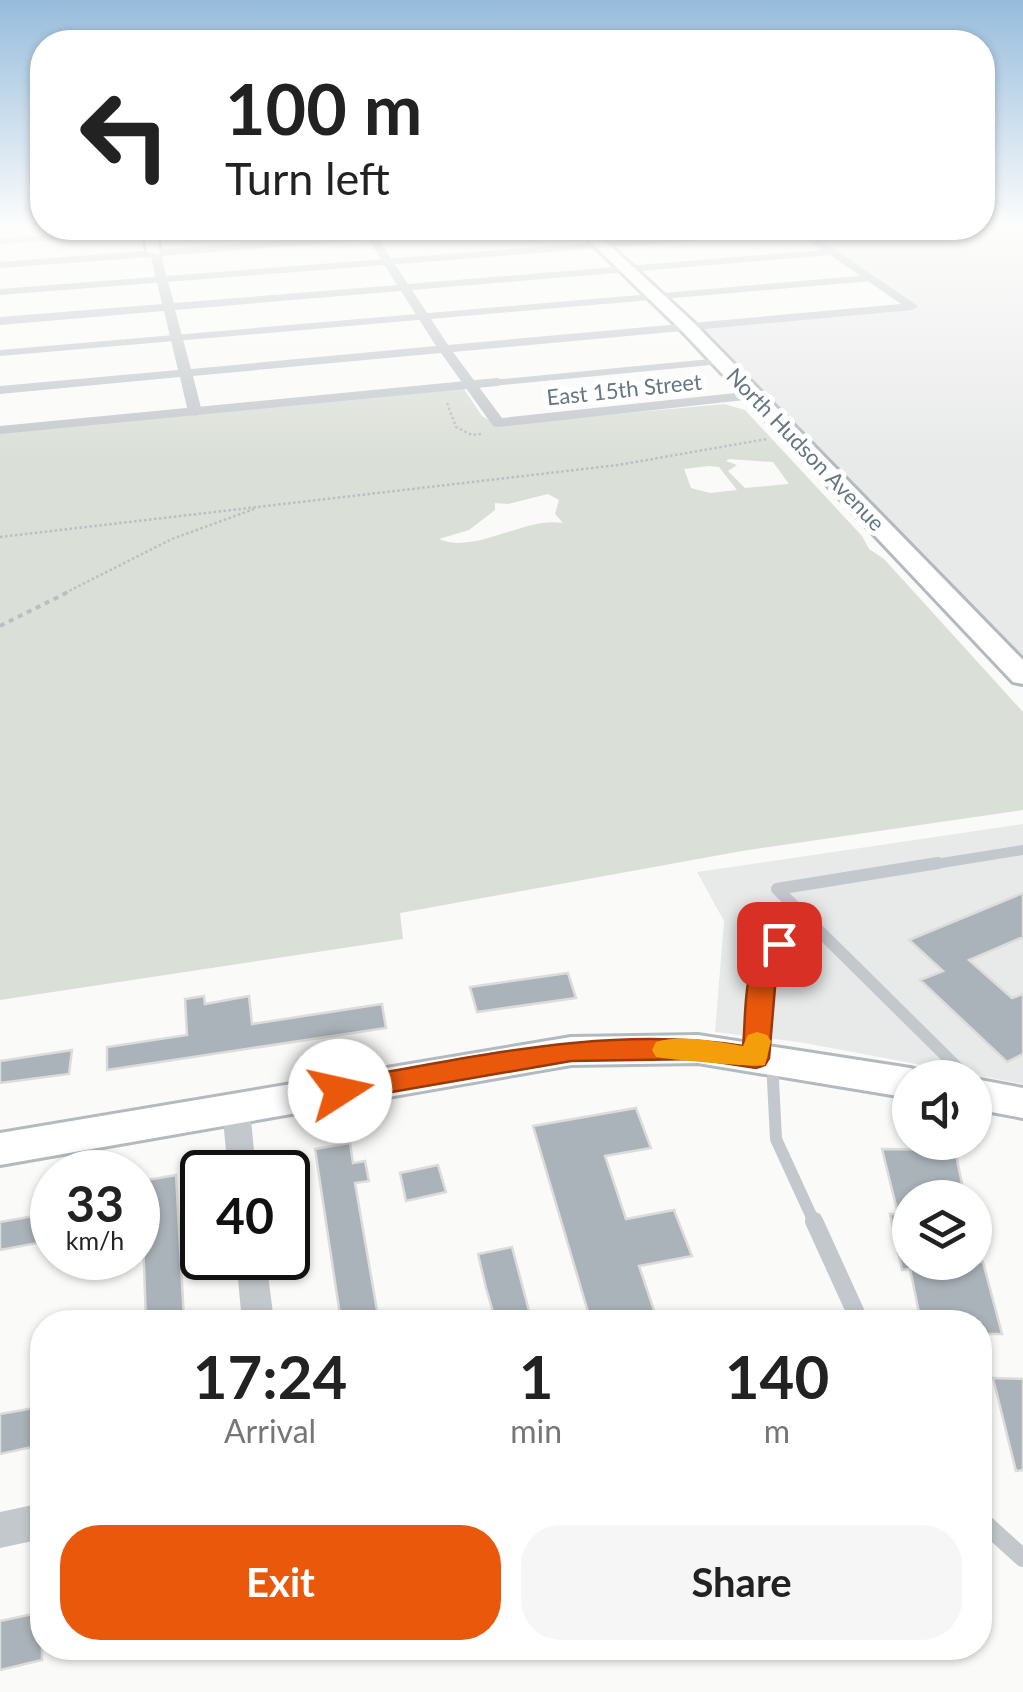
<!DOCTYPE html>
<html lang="en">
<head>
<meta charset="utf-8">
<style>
  :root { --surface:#fff; --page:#f6f6f6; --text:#222; --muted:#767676; --accent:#ea580c }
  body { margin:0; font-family:Lato,sans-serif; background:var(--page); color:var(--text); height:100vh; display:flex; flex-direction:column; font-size:38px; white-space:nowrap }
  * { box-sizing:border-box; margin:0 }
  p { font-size:32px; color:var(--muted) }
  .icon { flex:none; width:55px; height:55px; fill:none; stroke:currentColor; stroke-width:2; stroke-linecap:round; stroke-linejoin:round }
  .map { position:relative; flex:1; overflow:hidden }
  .details { position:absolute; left:30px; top:1310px; width:962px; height:350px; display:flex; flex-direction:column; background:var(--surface); border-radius:40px; box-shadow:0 2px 8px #0004 }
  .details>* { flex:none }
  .guide { position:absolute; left:30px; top:30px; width:965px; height:210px; border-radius:40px; box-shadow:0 2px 8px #0004; background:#fff; color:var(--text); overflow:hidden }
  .fabs { position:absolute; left:892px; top:1060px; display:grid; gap:20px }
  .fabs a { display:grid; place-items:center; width:100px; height:100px; border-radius:50%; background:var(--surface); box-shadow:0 2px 8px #0004; font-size:50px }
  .speed { position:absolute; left:30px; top:1150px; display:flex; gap:20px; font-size:50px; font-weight:700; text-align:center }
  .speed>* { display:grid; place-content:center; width:130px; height:130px; border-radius:50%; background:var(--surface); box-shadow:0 2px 8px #0004; line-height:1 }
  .speed small { font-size:25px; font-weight:400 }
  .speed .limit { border:5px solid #111; border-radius:15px; background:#fff; color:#111 }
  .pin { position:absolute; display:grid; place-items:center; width:85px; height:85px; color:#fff; margin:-42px; border-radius:20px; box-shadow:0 5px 15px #0006 }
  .me { position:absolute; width:110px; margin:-55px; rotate:80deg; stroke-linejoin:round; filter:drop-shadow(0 0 8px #0008) }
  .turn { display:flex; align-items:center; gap:35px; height:210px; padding:0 30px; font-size:45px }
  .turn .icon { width:130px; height:130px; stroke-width:2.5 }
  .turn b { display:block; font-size:70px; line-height:85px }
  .eta { display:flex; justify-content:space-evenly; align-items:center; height:170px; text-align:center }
  .eta b { font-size:60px; font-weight:700; line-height:70px }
  .cta { display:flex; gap:20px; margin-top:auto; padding:20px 30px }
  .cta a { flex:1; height:115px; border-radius:40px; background:var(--accent); color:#fff; font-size:40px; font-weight:700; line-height:115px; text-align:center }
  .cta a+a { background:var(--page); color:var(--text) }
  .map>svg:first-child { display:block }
  .built { fill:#e8e9e9 }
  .green { fill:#dadfd7; fill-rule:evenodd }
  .building { fill:#aab3b9; stroke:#dcdcda; stroke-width:2.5 }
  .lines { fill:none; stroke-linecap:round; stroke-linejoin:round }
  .secondary-casing { stroke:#b3babf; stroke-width:6 }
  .path-far1 { stroke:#bbbfc2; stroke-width:2.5; stroke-dasharray:2.5 2.5; stroke-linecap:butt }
  .path { stroke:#bbbfc2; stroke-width:4; stroke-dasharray:5 5; stroke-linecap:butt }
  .lane-far4 { stroke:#c3c8cc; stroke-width:6 }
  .lane-far3 { stroke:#c3c8cc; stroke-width:8 }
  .lane-far2 { stroke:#c3c8cc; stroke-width:10 }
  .lane-far1 { stroke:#c3c8cc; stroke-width:12 }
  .lane { stroke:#c3c8cc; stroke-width:18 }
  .street { fill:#c3c8cc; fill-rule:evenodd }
  .secondary { fill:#fff; fill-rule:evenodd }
  .route { fill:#ea580c; stroke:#983908; stroke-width:2.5 }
  .slow { fill:#f59e0b }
  .labels { text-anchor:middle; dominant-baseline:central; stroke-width:10; stroke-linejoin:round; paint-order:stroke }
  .far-street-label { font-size:22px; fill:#657683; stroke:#fff }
</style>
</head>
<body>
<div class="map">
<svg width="1023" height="1692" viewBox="0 0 1023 1692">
  <rect width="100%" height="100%" fill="#fafaf8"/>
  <path class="built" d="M983,225L1023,230V676L687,326L911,306L797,228Z
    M1023,824V1084L799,1042L715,1032L724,921L697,872Z"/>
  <path class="green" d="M462,386L482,416L498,425L724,404L745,410L862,536L869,549L884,559L1023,712V810L742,851L400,913L403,939L0,1000V432ZM729,459L773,462L789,484L745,488L728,471L737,465L726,461ZM709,466L719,467L737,490L710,493L691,488L684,469ZM548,494L559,500L555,514L563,523C525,516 475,555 439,539L469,530L495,510V503L508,504Z"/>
  <path class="building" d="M1023,893V937L969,960L1012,998L1023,994V1054L1007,1062L920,980L943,971L909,940Z
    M568,973L576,998L477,1012L470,987Z
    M204,996L205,1004L249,996L252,1024L382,1004L386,1028L107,1070V1047L187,1035L185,999Z
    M72,1050L69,1074L0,1083V1061Z
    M636,1108L651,1148L605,1156L626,1219L674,1210L692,1256L639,1266L658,1322H591L533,1126Z
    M350,1143L353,1163L365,1161L369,1181L355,1183L379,1322H341L315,1149Z
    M882,1149L955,1150L965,1198H910V1262H983L1002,1334H980V1322H921L910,1269L902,1270L890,1214H898Z
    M438,1165L446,1192L406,1201L400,1173Z
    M176,1175L184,1319L146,1322L141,1181Z
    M39,1215L38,1243L0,1250V1222Z
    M512,1247L532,1322H496L486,1288L478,1254Z
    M993,1378L1023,1379V1470L1016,1471Z
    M34,1408L32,1447L0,1454V1414Z
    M42,1612V1660L0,1670V1621Z"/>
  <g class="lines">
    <defs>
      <path id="secondary" d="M143,228H157L160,255L147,252Z
        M576,228H591L693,322L1023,660V684L1013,682L681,330Z
        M698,1035L910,1068L924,1072L927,1078H910V1098L698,1063L571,1065L0,1165V1133L571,1037Z
        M975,1079L1023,1088V1118L975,1109Z"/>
    </defs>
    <use href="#secondary" class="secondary-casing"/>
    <path class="path-far1" d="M447,403L456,427L472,435L482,434
      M0,537L618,465L767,439
      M65,593L172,539L254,509"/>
    <path class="path" d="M0,626L70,591"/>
    <path class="lane-far4" d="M0,241L182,228
      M0,292L819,228
      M0,353L871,278
      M471,385L721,361"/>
    <path class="lane-far3" d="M0,430L497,382"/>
    <path class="lane-far2" d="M923,866L1023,850"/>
    <path class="lane-far1" d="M938,863L777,889L968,1078
      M756,1058L764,962L779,944L813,924
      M772,1061L776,1139L815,1224"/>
    <path class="lane" d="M814,1221L860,1322
      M980,1519L1023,1558"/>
    <path class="street" d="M1003,225L1023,227V233L1004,227Z
      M361,228H371L375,234L498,228L379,240L408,284L822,250L792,228H803L918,306L912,310L453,352L502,418L754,391L761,395L754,399L498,427L493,426L441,353L193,376L202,412L195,416L188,412L180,377L0,394V386L178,370L164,311L0,325V317L162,304L151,257L0,268V262L365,234ZM369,240L397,285L174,303L161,256ZM830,255L901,304L448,345L412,290ZM401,291L436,346L191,369L175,310Z
      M236,1098L246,1101L250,1109L256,1172H228L222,1109L226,1101Z
      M236,1258H266L274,1322H242Z
      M42,1503V1539L0,1548V1512Z"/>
    <use href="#secondary" class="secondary"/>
  </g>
  <linearGradient id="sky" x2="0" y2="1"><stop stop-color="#96bcdc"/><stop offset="0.49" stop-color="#fdfdfc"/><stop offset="1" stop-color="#fdfdfc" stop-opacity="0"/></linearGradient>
  <rect width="1023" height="462" fill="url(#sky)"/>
  <path class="route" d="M779,936L792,944L777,964L769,1058L765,1065L756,1068L698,1059L571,1061L340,1101L330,1098L326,1091L330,1083L340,1080C473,1058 608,1024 743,1046C747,1013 740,947 779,936Z"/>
  <path class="slow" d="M757,1032L767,1035L771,1041L765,1065C758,1068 665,1059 656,1057L652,1050L656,1042C684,1034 715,1042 743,1046L748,1035Z"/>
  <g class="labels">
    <g class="far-street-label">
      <text transform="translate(624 389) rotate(-6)">East 15th Street</text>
      <text transform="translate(806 449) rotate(46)">North Hudson Avenue</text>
    </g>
  </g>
</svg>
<div class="fabs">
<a><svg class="icon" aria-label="sound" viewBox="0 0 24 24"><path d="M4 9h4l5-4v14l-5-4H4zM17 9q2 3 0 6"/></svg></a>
<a><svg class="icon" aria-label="layers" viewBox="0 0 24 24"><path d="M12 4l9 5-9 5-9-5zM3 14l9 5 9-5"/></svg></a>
</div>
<div class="speed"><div>33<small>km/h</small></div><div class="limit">40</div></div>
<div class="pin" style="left:779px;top:944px;background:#d93025"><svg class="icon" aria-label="arrive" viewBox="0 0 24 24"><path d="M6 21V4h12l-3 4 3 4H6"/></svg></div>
<svg class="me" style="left:340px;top:1091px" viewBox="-20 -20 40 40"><circle r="19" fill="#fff"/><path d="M0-13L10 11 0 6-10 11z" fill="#ea580c"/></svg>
<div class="guide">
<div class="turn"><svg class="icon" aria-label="left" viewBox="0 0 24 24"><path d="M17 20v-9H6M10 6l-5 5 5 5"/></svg><div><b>100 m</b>Turn left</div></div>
</div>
<section class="details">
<div class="eta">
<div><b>17:24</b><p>Arrival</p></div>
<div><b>1</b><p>min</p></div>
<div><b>140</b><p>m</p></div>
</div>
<div class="cta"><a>Exit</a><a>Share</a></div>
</section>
</div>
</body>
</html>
